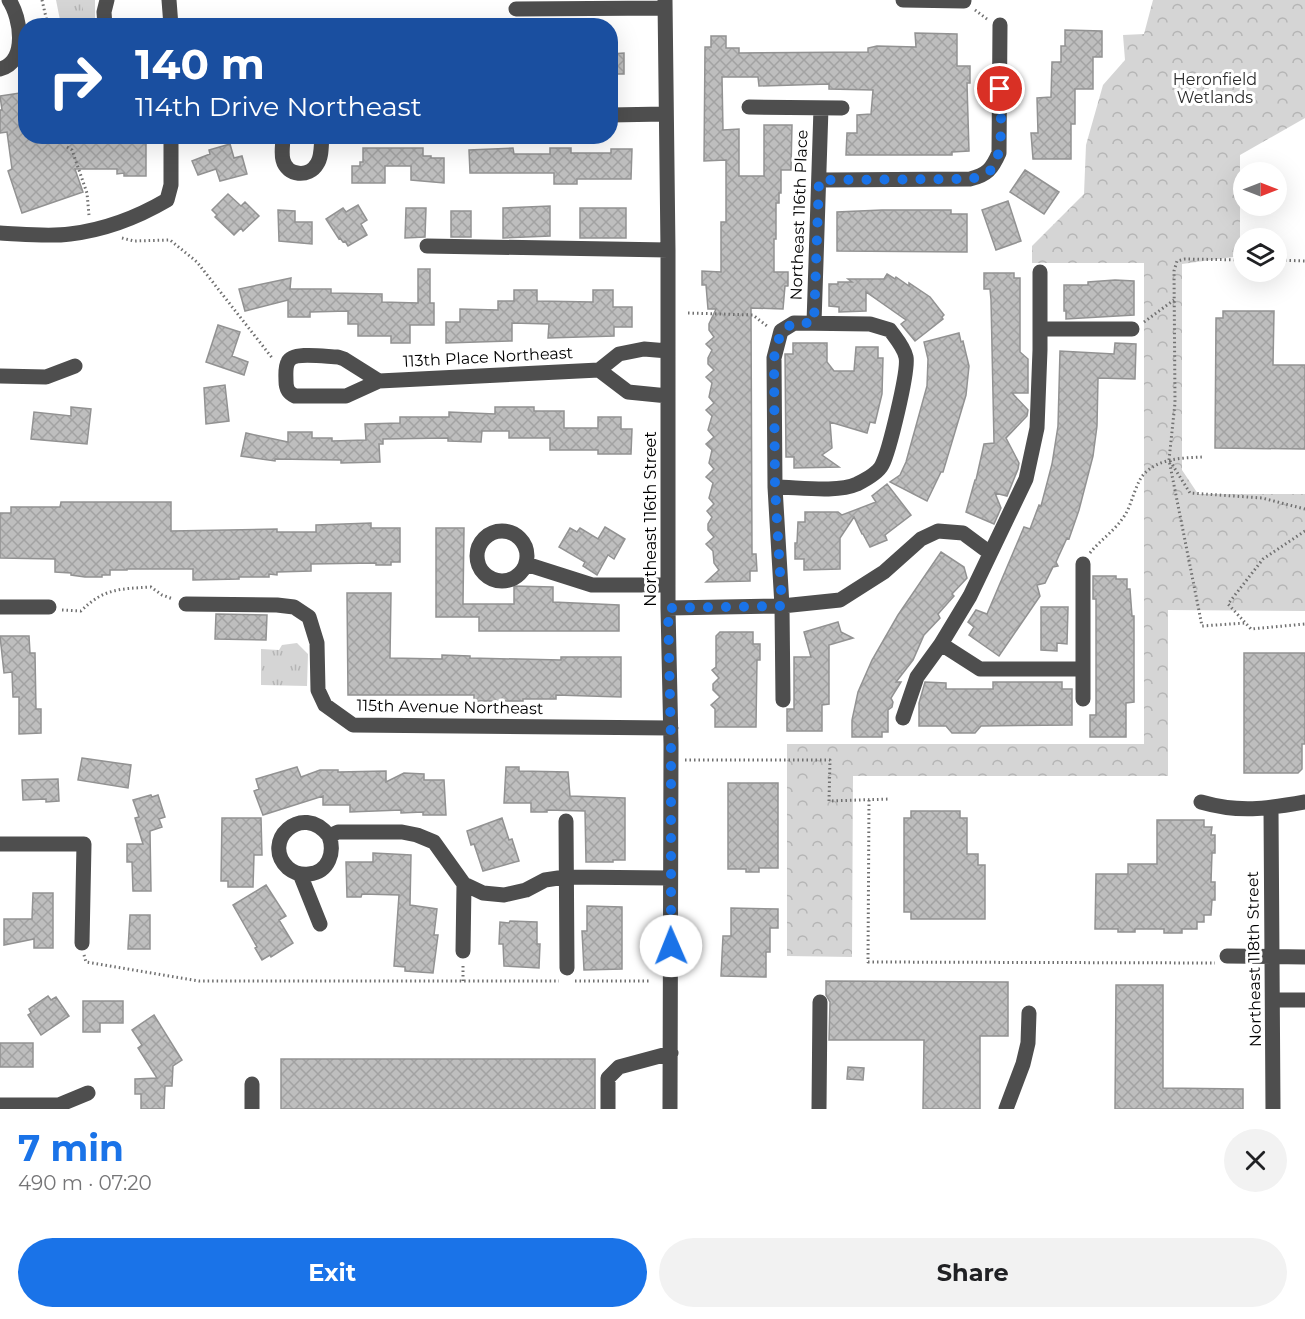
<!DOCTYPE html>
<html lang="en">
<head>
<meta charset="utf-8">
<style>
  :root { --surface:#fff; --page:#f2f2f2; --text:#202124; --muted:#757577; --accent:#1a73e8 }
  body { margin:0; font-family:Montserrat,sans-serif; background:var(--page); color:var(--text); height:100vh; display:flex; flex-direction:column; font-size:22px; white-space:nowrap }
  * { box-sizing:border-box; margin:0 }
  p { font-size:20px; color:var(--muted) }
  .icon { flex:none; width:33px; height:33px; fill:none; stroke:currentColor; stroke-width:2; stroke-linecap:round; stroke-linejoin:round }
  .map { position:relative; height:1109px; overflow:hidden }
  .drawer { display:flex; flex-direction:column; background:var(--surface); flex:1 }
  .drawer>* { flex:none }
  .guide { position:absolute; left:18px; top:18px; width:600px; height:126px; border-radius:24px; box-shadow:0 6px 24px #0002; background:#1a4fa0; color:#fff; overflow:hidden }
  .needle { width:39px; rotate:90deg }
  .fabs { position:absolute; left:1233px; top:162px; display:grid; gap:12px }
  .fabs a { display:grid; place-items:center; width:54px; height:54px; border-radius:50%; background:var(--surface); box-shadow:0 6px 24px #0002; font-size:30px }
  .pin { position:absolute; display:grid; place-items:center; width:51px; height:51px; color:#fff; margin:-26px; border:3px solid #fff; border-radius:50%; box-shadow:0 2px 6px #0007 }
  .me { position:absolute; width:66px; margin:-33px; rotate:359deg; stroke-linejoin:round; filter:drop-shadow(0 0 4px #0008) }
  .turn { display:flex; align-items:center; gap:21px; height:126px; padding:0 18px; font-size:27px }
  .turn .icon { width:78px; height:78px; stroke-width:2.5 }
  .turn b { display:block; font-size:42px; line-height:51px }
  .round { display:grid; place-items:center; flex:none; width:63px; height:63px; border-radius:32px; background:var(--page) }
  .head { display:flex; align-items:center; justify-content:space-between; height:102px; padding:0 18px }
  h1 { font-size:36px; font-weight:700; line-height:45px; color:var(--accent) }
  .cta { display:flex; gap:12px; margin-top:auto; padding:12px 18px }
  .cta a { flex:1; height:69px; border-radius:36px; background:var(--accent); color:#fff; font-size:24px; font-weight:700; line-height:69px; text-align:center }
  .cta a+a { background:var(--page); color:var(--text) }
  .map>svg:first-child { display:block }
  .grass { fill:url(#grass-tufts) }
  .forest { fill:url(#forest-crowns) }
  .pitch { fill:#d5d5d5 }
  .building { fill:url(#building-cross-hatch); stroke:#929292; stroke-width:1.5 }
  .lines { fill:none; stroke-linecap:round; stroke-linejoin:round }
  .path { stroke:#707070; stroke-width:3; stroke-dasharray:1.5 3; stroke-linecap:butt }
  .minor { stroke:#4e4e4e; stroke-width:15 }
  .route { stroke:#1a73e8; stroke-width:10; stroke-dasharray:0 18 }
  .labels { text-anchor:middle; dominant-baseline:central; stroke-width:6; stroke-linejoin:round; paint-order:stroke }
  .park-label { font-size:16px; fill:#2c2c2c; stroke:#fff }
  .street-label { font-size:16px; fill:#000; stroke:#fff }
</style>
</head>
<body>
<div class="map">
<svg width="1305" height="1109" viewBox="0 0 1305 1109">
  <defs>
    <pattern id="grass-tufts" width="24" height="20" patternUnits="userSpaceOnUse" patternTransform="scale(1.5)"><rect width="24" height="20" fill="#d5d5d5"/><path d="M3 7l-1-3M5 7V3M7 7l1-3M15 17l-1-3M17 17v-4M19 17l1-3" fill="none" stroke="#b5b5b5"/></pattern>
    <pattern id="forest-crowns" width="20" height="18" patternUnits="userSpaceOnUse" patternTransform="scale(1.5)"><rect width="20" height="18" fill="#d5d5d5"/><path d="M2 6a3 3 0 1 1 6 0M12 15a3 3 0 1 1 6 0" fill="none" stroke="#b5b5b5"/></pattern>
    <pattern id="building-cross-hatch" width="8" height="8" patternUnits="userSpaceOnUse" patternTransform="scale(1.5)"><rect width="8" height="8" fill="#bebebe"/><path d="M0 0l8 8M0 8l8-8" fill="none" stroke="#a2a2a2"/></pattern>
  </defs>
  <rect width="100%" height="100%" fill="#fff"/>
  <path class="grass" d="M56,0H95V25H61Z
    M297,643L308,654L307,686L261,685V649L279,650L282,645Z"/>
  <path class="forest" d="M1153,0H1305V118L1240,155V256L1182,264V470L1198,494H1305V611L1168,610V776H853L852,957L787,956V744H1144V263H1032V246L1084,194L1086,145L1103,85L1125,60L1123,35L1144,34Z"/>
  <path class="pitch" d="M83,0H92V25H83Z"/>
  <path class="building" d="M1065,30L1102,31V57H1093V89H1075V124H1071V159H1033L1031,133H1038L1037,98L1051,97L1052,62H1061V46H1065Z
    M915,33L957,34V66H970V83H967L969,151L952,152V155H846L847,133H857V115L871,114L873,90L829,89V84L759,86L758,77H722L723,130L739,129V176H764V125H792L791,170H781V193H779V203H776V239H774V272H788V286H785L783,309L751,308L752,554H756L757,571H750V581L706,582L719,570L714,563L713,551L706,544L714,537L708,530V524L712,517L707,511L714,504L709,498L713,483L706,477L714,469L709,463L712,450L706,444L714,437L708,430L712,416L706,410L714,403L709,397L712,383L706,377L714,370L708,364V358L712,350L706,344L714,337L709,330V324L716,309H708L706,285H702V271L721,272V222H726V160L704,161L705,47H711V36H726V48H739V53L868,52V48L877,46L916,47Z
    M624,53V74H610V54Z
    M26,92V136H146V176H124V173L117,174V169H75L83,192L22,213L8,171L12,169L7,132L0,133V110H2L0,96Z
    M230,144L234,158L242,156L247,174L220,181L216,169L198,175L192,161L210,154L209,150Z
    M363,148H423V156H431V158H444V183L411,180V166H385V183H352V166H360V162H363Z
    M513,148L514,154H550V148H571V153H611V149H632L631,179H577V184H554V173H470L469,150Z
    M1025,170L1059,192L1044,214L1010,192Z
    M228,194L241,206L245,202L259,216L243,231L241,228L234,235L215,217L217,215L212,210Z
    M1008,201L1021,241L996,250L982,210Z
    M358,205L367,220L361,224L367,235L348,246L345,241L343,242L340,238L339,239L326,219L343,208L346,212Z
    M550,206V236L503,238V208Z
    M406,208H426L425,237L405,238Z
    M580,208H626V238H580Z
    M278,210L295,211V222H312V244L279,241Z
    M882,210H951V214H967V252L837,251V212Z
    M451,211H471V237H451Z
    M418,269H430V303H434V325H410V343H391V336H358V324H348V311L310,312V317H288V300L245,311L239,289L291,278L290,289H331V293L382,294V302L418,303Z
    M984,273H1014V278H1020V352L1028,359V393H1012L1028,410L1027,416L1006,438L1019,463L1018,469L1007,496L995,493L1001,508L994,524L966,512L975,480H976L984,444L994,443L991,300L990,289H984Z
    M887,274L895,279L896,277L909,286V283L930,297L944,315L942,317L943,319L915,341L901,324L906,320L866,292V311L839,312V307L829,306V284H838V282H852L848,279H884Z
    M1115,280L1134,281V315L1066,319V311H1064V285H1088V282Z
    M514,290H537V301L593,302V290H613V307H632V327H614V336L548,338L549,324L512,323V341L446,343V322H460V309L498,310V301H514Z
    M1223,311H1274L1273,365H1305V449L1215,448L1216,318H1223Z
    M218,325L240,332L232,356L248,362L244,375L206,362Z
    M959,333L961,342L963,341L969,366L966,395L943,472H941L927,501L890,482L900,475L906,462L927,386L928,359L924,342Z
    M793,343H827V362L834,371H854L856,347H878V358H883L882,394L875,423L870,422L867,433L830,422L832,448L822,455L839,467L794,468V457H786L785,354H793Z
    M1115,343L1136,344L1135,379L1098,378L1097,426L1093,456L1079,510L1069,539L1067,538L1056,562L1058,566L1053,567L1045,583L1037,585L1040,596L999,656L969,635L974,627L968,622L976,610L987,614L1024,527L1030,529L1039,505L1041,506L1052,464L1058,426L1060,351L1114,354Z
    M225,385L229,421L206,424L204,388Z
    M71,407L91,409L87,444L31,439L34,412L71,416Z
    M495,407H534V411H564V428H598V417H621V429H632L631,454H598V450H550V438H509V431H482L481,442L448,441V438L383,439V444H379L380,462L341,463V460L275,459V461L241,456L246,433L288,442V432H312V438H332V441L366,440L365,424L400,423V417H449V412L495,414Z
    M887,484L911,515L885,535L887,540L870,547L863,534H862L854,517L840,538V569L804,570V559H795V543H797L798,522H805V512H838L842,515L876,502L872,496Z
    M61,502H171V531L277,529V532H316V525L371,523V528H400V562H391V565H376V563L311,564V571L277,572V575L269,574V577H239V579L193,580V569H127V570H110V575H102V577H85L71,575V573L55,572V559L0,558V513H11V507H60Z
    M605,527L625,539L614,559L608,555L597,575L583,566L585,562L559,547L570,528L577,532L580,528L598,539Z
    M436,528H464L463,604H514V586L553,587V602L619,605V631H479V617H436Z
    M941,552L964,567L967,578L952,594L954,596L938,614L940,618L924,635L913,660L896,682H901L891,698L893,702L892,707L888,710V732H882V737H852V720L858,692L872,660L898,615Z
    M1093,576H1116V579H1127V589H1130L1132,616H1134V702L1126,703V737H1090V715H1096V599H1093Z
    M347,593H391L390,658L442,659V655L470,656V658L561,660V657H621V697L556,695V699H523V701H474V695H348Z
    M1041,607H1068L1067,644L1057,643V651L1041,650Z
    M216,614L267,615L266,640L215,639Z
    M838,622L841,632L853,638L829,645V704L822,705V731H787V709H794V657H811L804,632Z
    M720,632H753V644H760V660H757L756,727H715V709L711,705L720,697L713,690V684L719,678L712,670L716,667V636Z
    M0,636H29L30,653H35L36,709H41V733L19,734V697H13L12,672L4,673Z
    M1244,653H1305V744H1302V769L1298,773H1244Z
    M925,682L946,683V689H993V682H1062V689H1072V725L981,726L975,733H952L946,726H919V703Z
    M82,758L131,765L128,788L78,780Z
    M297,767L301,777L320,770H338V772L386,771V782L404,773L424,774V780H444L446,815H423V812L401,813V810L350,812V805H323V796L263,815L254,791L259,789L256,779Z
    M506,767H519V771L568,772L570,796L625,798V860H613V862H586L585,811L547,810V812H531V803H504Z
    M58,779L59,801L46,802V799L23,800L22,780Z
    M728,783H778V868H759V872H746V869H728Z
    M151,795L152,797L158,795L165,817L159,819L162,827L150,831L151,891H133L132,862H127V844H143L135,818L139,817L133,800Z
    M911,811H960V818H967V854H978V865H985V919H911V912H904V818H911Z
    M222,818H261L262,855H254L253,887H228V881H221Z
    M502,818L509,840L512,839L519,861L483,871L474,844L471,845L467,831Z
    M1157,820H1204V827H1212L1211,835H1215V853H1212L1211,882H1215V900H1212L1211,915H1204V922H1197V929H1182V933H1164V929H1135V932H1118V929H1095L1096,874H1128V864H1157Z
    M373,853L411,855L410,905L437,909L434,935H438L433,973L405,971V967L394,966L399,895L362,894L361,897H347L346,862H373Z
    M266,885L286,916L279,920L293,943L271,957L270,955L262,960L255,948L257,947L233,905Z
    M33,893H53V948H34V939L4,945V919H32Z
    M587,906L622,907V969L584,970L582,931H587Z
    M731,908L778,909V928H770V952H766V977L721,976L723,936H731Z
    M130,915H150V949H128Z
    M510,921L537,922V944H540L539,968L504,966L503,944H499L500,922L509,923Z
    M826,981L1008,982V1036H980V1109H923L924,1040H829L830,1002L826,995Z
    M1116,985H1163V1088L1243,1089V1109H1115Z
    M48,996L51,1000L56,997L69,1016L41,1035L28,1015L31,1013L29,1009Z
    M83,1001H123V1023H100V1032H83Z
    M154,1015L182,1060L173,1066L172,1086H165L164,1109H141V1094H135V1079L157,1078L138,1048L142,1045L132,1030Z
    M0,1043H33V1067H0Z
    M281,1059H595V1109H281Z
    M848,1067L864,1068L863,1080L847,1079Z"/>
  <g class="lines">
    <path class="path" d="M42,0L48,26
      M975,10L987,19
      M184,21L193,26
      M67,147L72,150L87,193L89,215
      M122,238L134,241L170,240L197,262L273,359
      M1244,260L1185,259L1177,261L1174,271L1175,403L1169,460L1202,626L1245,623
      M1276,260L1305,261
      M688,313L753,315L767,326
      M1144,322L1174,300
      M1170,461L1190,493L1262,498L1305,509
      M1305,531L1263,559L1228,604L1251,629L1305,624
      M1090,553C1101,539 1115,531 1125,515C1132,504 1136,481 1145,473C1160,458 1183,458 1203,457
      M62,610L81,611C104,588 120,589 151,587L162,595L173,599
      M685,760H830L829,801L890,799
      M869,800L868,962L1215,963
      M84,955L86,962L199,981H559
      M463,981V965
      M575,981H651"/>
    <path class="minor" d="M169,0L171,26
      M665,0L668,250V608L671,744L670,1109
      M903,0L964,1
      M516,9L665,8
      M105,26L104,12L107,0
      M0,69C28,62 21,18 9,0
      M749,107L842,108
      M610,115L665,114
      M283,136C283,144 281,153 283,160C287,176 309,178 317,164C322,157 321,145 322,136
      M819,180L970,179C987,175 992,169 999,153L1000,25
      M0,233C23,234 48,237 70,234C104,230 138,217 167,200L171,185V136
      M427,246L668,250
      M814,323L821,108
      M1040,329H1132
      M599,370L628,392L668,396
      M0,376L46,377L75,366
      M379,381L346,396H295C288,393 286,389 286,381C286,375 285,367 288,362C293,351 327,357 338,357L344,359L379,381L599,370L619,354L644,349L668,351
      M775,487C797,487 837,493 857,484C865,480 878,473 882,465C889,452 909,370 906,357C904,347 895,337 890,330L870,324L794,323L781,331L774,358L775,487L782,606L783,700
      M477 556a25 25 0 1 1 50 0a25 25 0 1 1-50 0Z
      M526,564L592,585H668
      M1083,564V699
      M186,604L277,605L294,607L309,617L317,643L318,690L325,705L353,725L671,728
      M0,607H49
      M668,608L782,606L840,600L884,572L921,539L938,531L963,533L990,553
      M941,644L980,669H1083
      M903,718L917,677L941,644L970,596L1026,479L1037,428L1040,350V272
      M1201,802C1239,813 1266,809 1305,802
      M1271,809L1273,1109
      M566,821L567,968
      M329,836C335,852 329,872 309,874C301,875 294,873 288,868C260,842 302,801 329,836L338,832H402L417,835L434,842L464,884L483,893L504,895L526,890L545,880L565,877L670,878
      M0,844H84L82,943
      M300,874L320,924
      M463,951L464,884
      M1227,956L1305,957
      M1273,1000H1304
      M0,1105H59L88,1093
      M252,1109V1084
      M608,1109V1078L619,1067L671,1053
      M819,1109L820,1002
      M1006,1109L1023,1064L1028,1043L1029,1013"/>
  </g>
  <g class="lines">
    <path class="route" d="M671,946V744L668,608L782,606L775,487L774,358L781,331L794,323H814L819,180L970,179C974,178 980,177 984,175C1007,165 1000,111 1000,89"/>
  </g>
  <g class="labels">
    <g class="park-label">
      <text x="1215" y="79">Heronfield<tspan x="1215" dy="18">Wetlands</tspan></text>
    </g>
    <g class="street-label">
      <text transform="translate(799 215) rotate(-88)">Northeast 116th Place</text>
      <text transform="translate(488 357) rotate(-3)">113th Place Northeast</text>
      <text transform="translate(650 519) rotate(-90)">Northeast 116th Street</text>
      <text transform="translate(450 707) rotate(1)">115th Avenue Northeast</text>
      <text transform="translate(1254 959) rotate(-91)">Northeast 118th Street</text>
    </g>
  </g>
</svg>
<div class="fabs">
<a><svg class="needle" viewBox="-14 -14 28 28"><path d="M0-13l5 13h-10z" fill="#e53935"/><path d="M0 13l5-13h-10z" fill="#757577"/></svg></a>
<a><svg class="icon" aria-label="layers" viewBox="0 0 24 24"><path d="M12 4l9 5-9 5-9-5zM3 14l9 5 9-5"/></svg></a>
</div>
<div class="pin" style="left:1000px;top:89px;background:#d93025"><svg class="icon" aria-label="arrive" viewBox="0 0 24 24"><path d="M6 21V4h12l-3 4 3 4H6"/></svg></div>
<svg class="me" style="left:671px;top:946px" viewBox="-20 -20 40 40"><circle r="19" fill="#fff"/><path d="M0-13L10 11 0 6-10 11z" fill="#1a73e8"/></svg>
<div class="guide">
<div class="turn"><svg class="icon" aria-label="right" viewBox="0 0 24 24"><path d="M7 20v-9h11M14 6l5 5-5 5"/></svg><div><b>140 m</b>114th Drive Northeast</div></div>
</div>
</div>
<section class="drawer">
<div class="head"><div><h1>7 min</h1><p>490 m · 07:20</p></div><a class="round"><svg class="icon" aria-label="close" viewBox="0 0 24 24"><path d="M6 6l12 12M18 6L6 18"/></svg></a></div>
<div class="cta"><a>Exit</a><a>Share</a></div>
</section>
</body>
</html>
